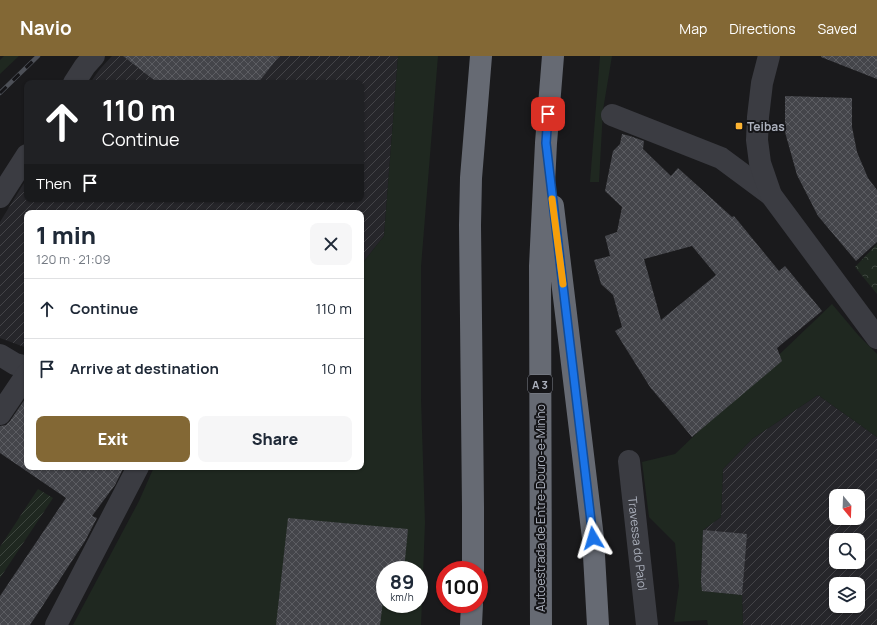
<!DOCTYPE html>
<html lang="en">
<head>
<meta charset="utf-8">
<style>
  :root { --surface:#fff; --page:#f6f6f7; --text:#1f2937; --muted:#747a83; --line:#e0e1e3; --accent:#836835 }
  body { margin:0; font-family:Manrope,sans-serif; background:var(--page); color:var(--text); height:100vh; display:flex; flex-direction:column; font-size:15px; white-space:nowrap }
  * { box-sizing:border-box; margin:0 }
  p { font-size:13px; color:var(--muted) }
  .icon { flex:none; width:22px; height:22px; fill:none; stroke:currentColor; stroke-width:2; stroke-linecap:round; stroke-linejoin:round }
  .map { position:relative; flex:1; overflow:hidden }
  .drawer { position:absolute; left:24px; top:154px; width:340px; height:260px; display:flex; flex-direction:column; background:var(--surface); border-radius:8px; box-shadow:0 1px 3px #0004 }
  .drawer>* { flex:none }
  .top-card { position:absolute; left:24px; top:24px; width:340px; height:122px; border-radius:8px; box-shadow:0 1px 3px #0004; background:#202124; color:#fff; overflow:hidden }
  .needle { width:26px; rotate:161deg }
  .tools { position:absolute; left:829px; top:433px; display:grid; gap:8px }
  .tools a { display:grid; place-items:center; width:36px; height:36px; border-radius:8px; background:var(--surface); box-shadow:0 1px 3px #0004; font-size:20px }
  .speed { position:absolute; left:376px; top:505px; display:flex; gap:8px; font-size:20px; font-weight:700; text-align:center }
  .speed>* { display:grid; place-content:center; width:52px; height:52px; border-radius:50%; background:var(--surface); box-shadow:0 1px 3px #0004; line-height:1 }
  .speed small { font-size:10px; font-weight:400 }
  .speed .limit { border:6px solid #d22; background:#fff; color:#111 }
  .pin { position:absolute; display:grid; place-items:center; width:34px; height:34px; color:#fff; margin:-17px; border-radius:8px; box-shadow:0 2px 6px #0006 }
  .me { position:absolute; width:44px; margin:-22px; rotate:353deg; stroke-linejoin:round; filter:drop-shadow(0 0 3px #0008) }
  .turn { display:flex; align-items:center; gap:14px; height:84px; padding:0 12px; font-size:18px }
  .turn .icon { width:52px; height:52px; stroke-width:2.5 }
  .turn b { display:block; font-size:28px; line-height:34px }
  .then { display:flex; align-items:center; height:38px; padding:0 12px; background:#0003; gap:8px; font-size:15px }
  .round { display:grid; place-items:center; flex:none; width:42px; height:42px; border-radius:8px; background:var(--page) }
  .head { display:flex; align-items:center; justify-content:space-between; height:68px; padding:0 12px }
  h1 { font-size:24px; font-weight:800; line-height:30px }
  .action { display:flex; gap:8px; margin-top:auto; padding:8px 12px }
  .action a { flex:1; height:46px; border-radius:8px; background:var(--accent); color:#fff; font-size:16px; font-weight:800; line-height:46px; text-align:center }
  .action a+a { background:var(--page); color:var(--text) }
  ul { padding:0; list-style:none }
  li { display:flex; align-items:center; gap:12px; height:60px; padding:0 12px; border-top:1px solid var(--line) }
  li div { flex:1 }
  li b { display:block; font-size:15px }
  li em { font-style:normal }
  header { display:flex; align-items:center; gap:24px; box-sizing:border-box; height:56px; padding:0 20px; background:var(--accent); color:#fff }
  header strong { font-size:19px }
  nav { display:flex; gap:22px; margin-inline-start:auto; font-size:14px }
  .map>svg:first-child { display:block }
  .industrial { fill:url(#industrial-furrows); fill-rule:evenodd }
  .grass { fill:#1f2820; fill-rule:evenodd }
  .forest { fill:url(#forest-crowns) }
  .garden { fill:url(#garden-furrows) }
  .building { fill:url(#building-cross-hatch); fill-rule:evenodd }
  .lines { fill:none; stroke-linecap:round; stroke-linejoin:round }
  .minor { stroke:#3b3c42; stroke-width:22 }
  .tertiary { stroke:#3b3c42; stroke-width:22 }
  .motorway { stroke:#666a73; stroke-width:22 }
  .rail-casing { stroke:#4d5057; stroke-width:4.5 }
  .rail { stroke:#151518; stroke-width:3; stroke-dasharray:9; stroke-linecap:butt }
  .route-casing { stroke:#114b97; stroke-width:10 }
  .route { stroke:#1a73e8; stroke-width:7 }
  .slow { stroke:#f59e0b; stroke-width:7 }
  .poi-dot { fill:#fdb432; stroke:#151518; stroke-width:1.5 }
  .labels { text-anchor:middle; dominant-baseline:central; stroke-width:4; stroke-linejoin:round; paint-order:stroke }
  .shield { fill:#151518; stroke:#7f828c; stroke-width:1 }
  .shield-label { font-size:11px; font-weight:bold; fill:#acb1bd }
  .poi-label { font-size:12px; font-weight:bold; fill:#acb1bd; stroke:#151518; text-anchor:start }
  .street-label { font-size:12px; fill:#acb1bd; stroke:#151518 }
</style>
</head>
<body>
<header>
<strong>Navio</strong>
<nav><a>Map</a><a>Directions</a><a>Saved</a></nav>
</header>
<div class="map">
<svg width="877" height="569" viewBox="0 0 877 569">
  <defs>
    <pattern id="industrial-furrows" width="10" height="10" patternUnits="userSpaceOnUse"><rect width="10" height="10" fill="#26262a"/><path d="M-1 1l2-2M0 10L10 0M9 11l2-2" fill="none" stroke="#434347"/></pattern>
    <pattern id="forest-crowns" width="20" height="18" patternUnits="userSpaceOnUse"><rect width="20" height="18" fill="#1f2820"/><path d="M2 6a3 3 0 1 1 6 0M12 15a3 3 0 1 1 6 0" fill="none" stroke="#3d453e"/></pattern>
    <pattern id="garden-furrows" width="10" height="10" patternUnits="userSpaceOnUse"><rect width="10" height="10" fill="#1f2820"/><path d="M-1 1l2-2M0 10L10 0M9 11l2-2" fill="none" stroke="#3d453e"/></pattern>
    <pattern id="building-cross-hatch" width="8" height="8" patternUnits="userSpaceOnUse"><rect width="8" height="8" fill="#44454a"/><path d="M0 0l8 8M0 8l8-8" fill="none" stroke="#5c5d62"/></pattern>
  </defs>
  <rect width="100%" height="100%" fill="#1a1a1c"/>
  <path class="industrial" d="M112,0H398L384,180L361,209V157H27V292L0,282V166L27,122V143H361V27H90L100,13Z
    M818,339L877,381V569H743L742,539L703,535V474L721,461L723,413L752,383ZM836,440H858V462H836ZM836,484H858V506H836ZM836,528H858V550H836Z"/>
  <path class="grass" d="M4,0H19L0,18V4Z
    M398,0H438L421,211V343L425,467L421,569H73L139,445L154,411H361V209L384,180ZM385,514H419V548H385Z
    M600,0H612L603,54L599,126H590Z
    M832,248L859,280L877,298V381L818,339L752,383L723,413L721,461L703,474L701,525L703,535L742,539L743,569H708L707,564L674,566L679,530L675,487L649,461L642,406L675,398Z"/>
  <path class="forest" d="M877,188V238L855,211Z"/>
  <path class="garden" d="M38,433L53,442L0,522V491Z"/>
  <path class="building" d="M123,0H279L258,27H158Z
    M821,0H877V23L821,1Z
    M785,40L852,42V71L857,96L868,122L877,134V186L856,205L818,160L797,119L785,76Z
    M622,78L630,80L644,85L643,93L671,120L678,112L732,161L734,160L779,215L785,210L822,255L777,292L782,305L692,381L650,331L615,275L622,271L613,239L601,228L594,204L610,200L605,180L617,176L622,151L605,135L613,95L620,88ZM692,190L716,219L661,264L644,203Z
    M27,340V411H124L115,429L92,460L97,462L85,485L30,569H0V540L66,442L0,397V370L6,369L10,365Z
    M288,462L408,473L404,514H385V529L380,569H276Z
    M703,474L747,478L742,539L702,535L701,525Z"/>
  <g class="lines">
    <g class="minor">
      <path d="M74,27L85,10L94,0"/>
      <path d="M612,59L721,102L771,139"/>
      <path d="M0,141L27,99"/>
      <path d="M0,299L15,308L27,311"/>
      <path d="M0,358L27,318"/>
      <path id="s1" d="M629,405L647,569"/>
      <path d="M56,569L138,411"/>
    </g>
    <path class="tertiary" d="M769,0L762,27L758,61L757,84L760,107L771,139L877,282"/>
    <path class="motorway" d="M553,150L593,482L598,569
      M473,514V451L470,169L471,122L481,0
      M471,569L472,548
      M541,569L540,210L546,87L553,0"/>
    <defs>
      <path id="rail" d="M0,37L38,0"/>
    </defs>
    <use href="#rail" class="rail-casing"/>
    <use href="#rail" class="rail"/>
  </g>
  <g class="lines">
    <defs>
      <path id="route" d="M548,58L546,87L593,482"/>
    </defs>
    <use href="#route" class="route-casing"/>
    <use href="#route" class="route"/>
    <path class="slow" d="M552,143L563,228"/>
  </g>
  <rect class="poi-dot" x="735" y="66" width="8" height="8" rx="2"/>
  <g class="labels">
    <rect class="shield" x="528" y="319" width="24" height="18" rx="3"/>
    <g class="shield-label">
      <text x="540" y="328">A 3</text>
    </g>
    <g class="poi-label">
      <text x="747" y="70">Teibas</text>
    </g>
    <g class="street-label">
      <text transform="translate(540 452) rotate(-90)">Autoestrada de Entre-Douro-e-Minho</text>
      <text stroke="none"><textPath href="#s1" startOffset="83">Travessa do Paiol</textPath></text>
    </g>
  </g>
</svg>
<div class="tools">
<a><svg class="needle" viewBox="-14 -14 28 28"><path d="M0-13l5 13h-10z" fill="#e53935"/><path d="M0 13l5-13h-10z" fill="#747a83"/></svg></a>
<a><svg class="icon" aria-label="search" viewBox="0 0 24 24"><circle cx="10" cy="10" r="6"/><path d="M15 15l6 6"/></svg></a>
<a><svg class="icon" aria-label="layers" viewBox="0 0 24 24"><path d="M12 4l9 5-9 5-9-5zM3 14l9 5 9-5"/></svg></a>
</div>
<div class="speed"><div>89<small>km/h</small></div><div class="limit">100</div></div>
<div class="pin" style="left:548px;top:58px;background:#d93025"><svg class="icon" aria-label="arrive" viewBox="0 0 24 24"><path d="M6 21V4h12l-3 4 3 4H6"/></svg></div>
<svg class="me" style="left:593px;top:482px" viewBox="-20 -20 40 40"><path d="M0-17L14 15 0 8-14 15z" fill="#1a73e8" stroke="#fff" stroke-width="4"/></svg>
<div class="top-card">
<div class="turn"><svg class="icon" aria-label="ahead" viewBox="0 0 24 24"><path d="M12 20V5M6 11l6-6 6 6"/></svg><div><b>110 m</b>Continue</div></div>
<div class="then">Then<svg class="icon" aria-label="arrive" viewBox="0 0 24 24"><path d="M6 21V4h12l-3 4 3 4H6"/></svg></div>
</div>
<section class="drawer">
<div class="head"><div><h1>1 min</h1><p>120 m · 21:09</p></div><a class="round"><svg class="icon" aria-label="close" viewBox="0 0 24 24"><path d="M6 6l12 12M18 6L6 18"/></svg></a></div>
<ul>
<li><svg class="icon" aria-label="ahead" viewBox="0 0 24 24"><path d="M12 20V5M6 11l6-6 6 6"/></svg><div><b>Continue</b></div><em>110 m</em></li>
<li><svg class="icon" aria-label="arrive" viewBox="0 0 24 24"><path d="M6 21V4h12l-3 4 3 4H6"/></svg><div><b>Arrive at destination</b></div><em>10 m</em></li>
</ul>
<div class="action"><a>Exit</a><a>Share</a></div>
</section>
</div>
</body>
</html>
